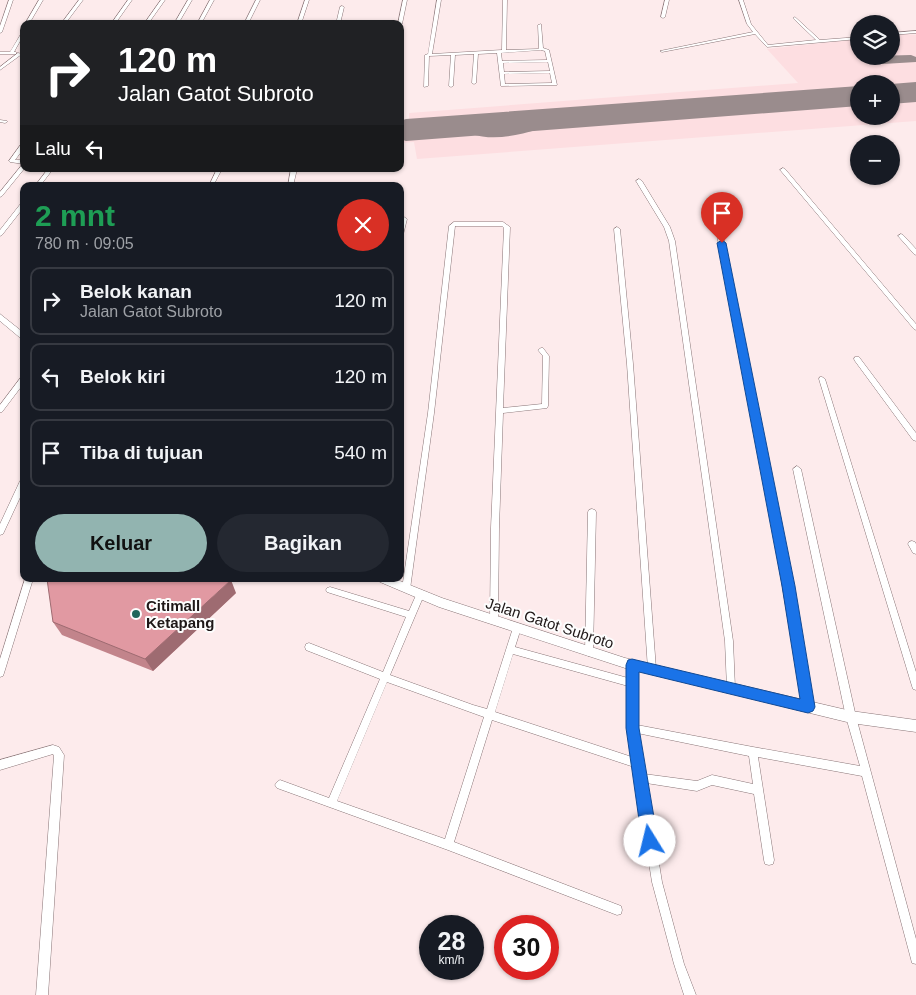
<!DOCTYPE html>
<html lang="id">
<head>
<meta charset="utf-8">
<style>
  :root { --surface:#171b24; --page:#242831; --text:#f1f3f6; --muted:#9ea1a6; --line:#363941; --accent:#92b4b0 }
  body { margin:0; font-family:Helvetica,sans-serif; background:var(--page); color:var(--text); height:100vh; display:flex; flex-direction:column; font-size:19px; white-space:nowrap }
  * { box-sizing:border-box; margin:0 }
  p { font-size:16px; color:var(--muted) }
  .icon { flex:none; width:28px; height:28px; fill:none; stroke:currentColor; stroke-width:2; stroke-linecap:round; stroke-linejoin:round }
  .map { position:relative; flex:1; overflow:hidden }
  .details { position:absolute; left:20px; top:182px; width:384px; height:400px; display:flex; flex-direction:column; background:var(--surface); border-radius:10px; box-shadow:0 1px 4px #0004 }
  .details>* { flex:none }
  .guide { position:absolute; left:20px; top:20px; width:384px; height:152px; border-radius:10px; box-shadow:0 1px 4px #0004; background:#202124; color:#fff; overflow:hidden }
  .buttons { position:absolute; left:850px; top:15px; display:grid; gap:10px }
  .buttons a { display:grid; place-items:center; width:50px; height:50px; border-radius:50%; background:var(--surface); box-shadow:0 1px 4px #0004; font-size:25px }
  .speed { position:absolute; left:419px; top:915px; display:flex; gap:10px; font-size:25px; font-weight:700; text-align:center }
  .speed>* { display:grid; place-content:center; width:65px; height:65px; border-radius:50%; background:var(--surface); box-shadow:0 1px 4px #0004; line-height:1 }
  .speed small { font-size:12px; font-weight:400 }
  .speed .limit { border:8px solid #d22; background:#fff; color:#111 }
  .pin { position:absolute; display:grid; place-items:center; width:42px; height:42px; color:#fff; margin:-51px -21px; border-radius:50% 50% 50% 0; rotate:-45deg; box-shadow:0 0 5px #0007 }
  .pin .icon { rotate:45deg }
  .me { position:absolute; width:55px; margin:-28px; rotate:351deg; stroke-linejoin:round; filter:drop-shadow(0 0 4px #0008) }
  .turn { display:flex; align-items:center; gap:18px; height:105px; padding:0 15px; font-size:22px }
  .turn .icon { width:65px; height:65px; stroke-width:2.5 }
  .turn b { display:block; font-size:35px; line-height:42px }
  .then { display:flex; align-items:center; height:48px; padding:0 15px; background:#0003; gap:10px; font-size:19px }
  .round { display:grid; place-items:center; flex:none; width:52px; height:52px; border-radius:26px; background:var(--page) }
  .summary { display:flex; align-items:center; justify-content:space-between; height:85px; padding:0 15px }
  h1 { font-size:30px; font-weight:700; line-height:38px; color:#1e9e55 }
  .button { display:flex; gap:10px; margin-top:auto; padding:10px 15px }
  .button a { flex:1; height:58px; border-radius:30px; background:var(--accent); color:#111; font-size:20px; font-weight:700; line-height:58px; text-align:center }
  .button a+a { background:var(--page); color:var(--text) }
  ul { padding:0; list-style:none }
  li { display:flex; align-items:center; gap:15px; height:68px; margin:0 10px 8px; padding:0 5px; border:2px solid var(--line); border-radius:10px }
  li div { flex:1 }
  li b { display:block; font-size:19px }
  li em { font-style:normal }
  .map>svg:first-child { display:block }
  .built { fill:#fddee1; fill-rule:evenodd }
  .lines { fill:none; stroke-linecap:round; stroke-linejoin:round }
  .taxiway { fill:#9a8c8d; fill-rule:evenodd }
  .runway { fill:#9a8c8d; fill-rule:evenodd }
  .minor-casing { stroke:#897577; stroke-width:1 }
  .tertiary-casing { stroke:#897577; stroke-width:1 }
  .minor { fill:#fff; fill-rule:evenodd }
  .tertiary { fill:#fff; fill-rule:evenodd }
  .wall { fill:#c2848b }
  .shaded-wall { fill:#9e6b71 }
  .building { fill:#e199a2; stroke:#9e6b71 }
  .route { fill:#1a73e8; stroke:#114b97 }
  .poi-dot { fill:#1f665a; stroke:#fdfdfd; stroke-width:2 }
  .labels { text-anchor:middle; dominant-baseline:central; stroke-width:4; stroke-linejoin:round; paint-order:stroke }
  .poi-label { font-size:15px; font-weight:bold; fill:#1e1717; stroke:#fdfdfd; text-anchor:start }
  .street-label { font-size:15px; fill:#1e1717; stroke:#fdfdfd }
</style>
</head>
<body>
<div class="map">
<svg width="916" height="995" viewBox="0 0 916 995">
  <rect width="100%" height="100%" fill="#fdebec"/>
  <path class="built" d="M906,34L916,35V121L417,159L414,142L400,143V122L409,121V113L798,83L767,49L859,39V56H891V36ZM859,84H891V116H859Z"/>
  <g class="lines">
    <path class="taxiway" d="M911,55L916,57V62L883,64L878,63L874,56Z
      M562,114L567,115L569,118L567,121C536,129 503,144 471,134L466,125L468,122H478L482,128C507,135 538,120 562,114Z"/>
    <path class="runway" d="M916,82V102L891,104V84Z
      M859,86V106L406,141L400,139V121L406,119Z"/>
    <defs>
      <path id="minor" d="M9,0H13L2,32L0,33V26Z
        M39,0H43L29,24H25Z
        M79,0H83L65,24H61Z
        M128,0H132L115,24H111Z
        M161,0H165L148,24H144Z
        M188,0H192L178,24H174Z
        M210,0H214L201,24H197Z
        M256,0H260L248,24H244Z
        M305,0H309L301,24H297Z
        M403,0H407L402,24L400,25V24H398Z
        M437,0H441L432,54L502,50L503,0H507L506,50L538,49L539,48L538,25L541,24L543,48L549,50L557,85L501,86L497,53L478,54L476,83L474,84L472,83L474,54L455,55L453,86L451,87L449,86L451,55L429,56L428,86L424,87L425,55L428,54ZM541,50L545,51L547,60L502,61L501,53ZM548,62L550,71L504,72L503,63ZM550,73L552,83L505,84L504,74Z
        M665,0H669L665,17L663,18L661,17Z
        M739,0H743L751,24L768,45L816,40L794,19L793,18L795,17L820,40L859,37V39L767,47L755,34L662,52L660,51L753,32L747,24Z
        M342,6L344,7L340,24H336L340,7Z
        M24,29V34L14,52H16V54H0V52H10Z
        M916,31V33L891,35V33Z
        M18,53L22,54L0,70V67Z
        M0,120L7,121V122L5,123L0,122Z
        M22,143H24V148L15,160H24V164L10,162L9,161Z
        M22,165H24V169L2,196L0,197V192Z
        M783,168L785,169L916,324V330L914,329L781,171L780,170Z
        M48,169H53L40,186H35Z
        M217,169H222L213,186H209Z
        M291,169H297L293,186H288Z
        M639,179L642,181L670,227L675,241L733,641L735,688L734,691L731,692L728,691L727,688L725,641L669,241L664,227L636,181Z
        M24,201V207L2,235L0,236V230L22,202Z
        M404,217L407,219L403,235L400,237L401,219Z
        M454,222H503L510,227L503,408L542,404L543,356L538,350L541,348H543L549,356L548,406L547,408L503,413L499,528L498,620L497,623L494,624L491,623L490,620L491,528L504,228L502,226H455L434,413L410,589L409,591L406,592L403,591L402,589L428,413L449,226Z
        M617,227L620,229L633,364L656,669L655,672L652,673L649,672L648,669L627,364L614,229Z
        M719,228L722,230C755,388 785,547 813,707L811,710L808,711L805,710L803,707L762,468L716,230Z
        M901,234L903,235L916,249V255L914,254L899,237L898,236Z
        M855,357H859L916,433V441L913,440L855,361L854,359Z
        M22,376H24V383L2,412H0V405Z
        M820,377H822L825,379L916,672V690L913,689L912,686L819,379Z
        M797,466L801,469L856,717L916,939V964L912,963L911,959L862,776L758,757L774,860L773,864L769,865L765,864L764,860L754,794L712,785L697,791L646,783L662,882L684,964L696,995H684L674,964L652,882L634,767L492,720L454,842L621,906L622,910L621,914L617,915L448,850L277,788L275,785L277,782L280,780L329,798L380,679L306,650L305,647L306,644L309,643L383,672L406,617L327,592L326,590L327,588L330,587L409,611L417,593L420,592L423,593L424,595L390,675L473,705L487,709L513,628L514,625L517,624L520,625L521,628L515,647L628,678V665L629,662L632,661L635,662L636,665L637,725L753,747L860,766L846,717L793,469ZM513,654L628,686L627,728L632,757L495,712ZM387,682L484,717L445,839L337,801ZM637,733L749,756L753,784L712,775L697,781L644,774V764L642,761Z
        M24,478V489L3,534L0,535V524L20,481Z
        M592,509L595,510L596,512L593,652L592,655L589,656L586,655L585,652L588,512L589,510Z
        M912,541L915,542L916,544V554L913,553L908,544L909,542Z
        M25,579H33L4,673L3,676L0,677V659Z
        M53,745L59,747L64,755L48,995H36L54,756L53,754L0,770V760Z"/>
      <path id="tertiary" d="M0,314L24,333V341L0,321Z
        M379,579H395L442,598L625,658L851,711L916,720V732L851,723L625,668L439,607L380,582Z"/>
    </defs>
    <use href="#minor" class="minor-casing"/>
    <use href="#tertiary" class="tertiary-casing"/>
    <use href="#minor" class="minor"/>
    <use href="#tertiary" class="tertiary"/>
  </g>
  <path class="wall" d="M236,593L153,671L62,635L53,622Z"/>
  <path class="shaded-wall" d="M231,580L236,593L153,671L145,659Z"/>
  <path class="building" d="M47,579H229L231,580L145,659L53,622Z"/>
  <path class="route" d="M722,240L726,243L795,586L815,707L813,711L808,713L639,672V728L658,841L655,846L650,848L645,846L642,841L626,728V665L628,660L632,659L800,699L782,586L717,243Z"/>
  <circle class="poi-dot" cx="136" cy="614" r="5"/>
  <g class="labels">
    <g class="poi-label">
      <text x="146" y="605">Citimall<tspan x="146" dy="17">Ketapang</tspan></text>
    </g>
    <g class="street-label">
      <text transform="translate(550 623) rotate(18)">Jalan Gatot Subroto</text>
    </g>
  </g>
</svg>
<div class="buttons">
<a><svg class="icon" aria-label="layers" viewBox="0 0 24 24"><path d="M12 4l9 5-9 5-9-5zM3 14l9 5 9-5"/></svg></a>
<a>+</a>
<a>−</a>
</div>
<div class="speed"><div>28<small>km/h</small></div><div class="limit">30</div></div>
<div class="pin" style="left:722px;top:243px;background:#d93025"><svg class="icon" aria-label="arrive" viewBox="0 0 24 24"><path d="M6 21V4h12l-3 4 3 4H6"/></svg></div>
<svg class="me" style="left:650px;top:841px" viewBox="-20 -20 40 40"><circle r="19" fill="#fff"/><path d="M0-13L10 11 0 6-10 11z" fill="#1a73e8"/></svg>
<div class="guide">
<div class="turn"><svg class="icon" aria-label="right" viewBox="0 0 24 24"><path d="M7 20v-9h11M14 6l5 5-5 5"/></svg><div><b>120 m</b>Jalan Gatot Subroto</div></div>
<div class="then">Lalu<svg class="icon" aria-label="left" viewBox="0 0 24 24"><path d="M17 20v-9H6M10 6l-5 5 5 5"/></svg></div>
</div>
<section class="details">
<div class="summary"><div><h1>2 mnt</h1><p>780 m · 09:05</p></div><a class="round" style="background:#d93025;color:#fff"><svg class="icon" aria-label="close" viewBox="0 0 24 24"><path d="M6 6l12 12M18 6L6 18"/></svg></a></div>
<ul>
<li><svg class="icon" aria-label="right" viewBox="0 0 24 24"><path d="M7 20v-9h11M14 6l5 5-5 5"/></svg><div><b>Belok kanan</b><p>Jalan Gatot Subroto</p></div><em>120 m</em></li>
<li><svg class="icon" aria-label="left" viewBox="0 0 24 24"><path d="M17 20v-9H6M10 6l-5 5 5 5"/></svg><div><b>Belok kiri</b></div><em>120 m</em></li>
<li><svg class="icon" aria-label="arrive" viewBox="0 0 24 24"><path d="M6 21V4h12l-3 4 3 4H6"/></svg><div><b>Tiba di tujuan</b></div><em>540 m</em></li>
</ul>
<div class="button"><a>Keluar</a><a>Bagikan</a></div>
</section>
</div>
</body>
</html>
